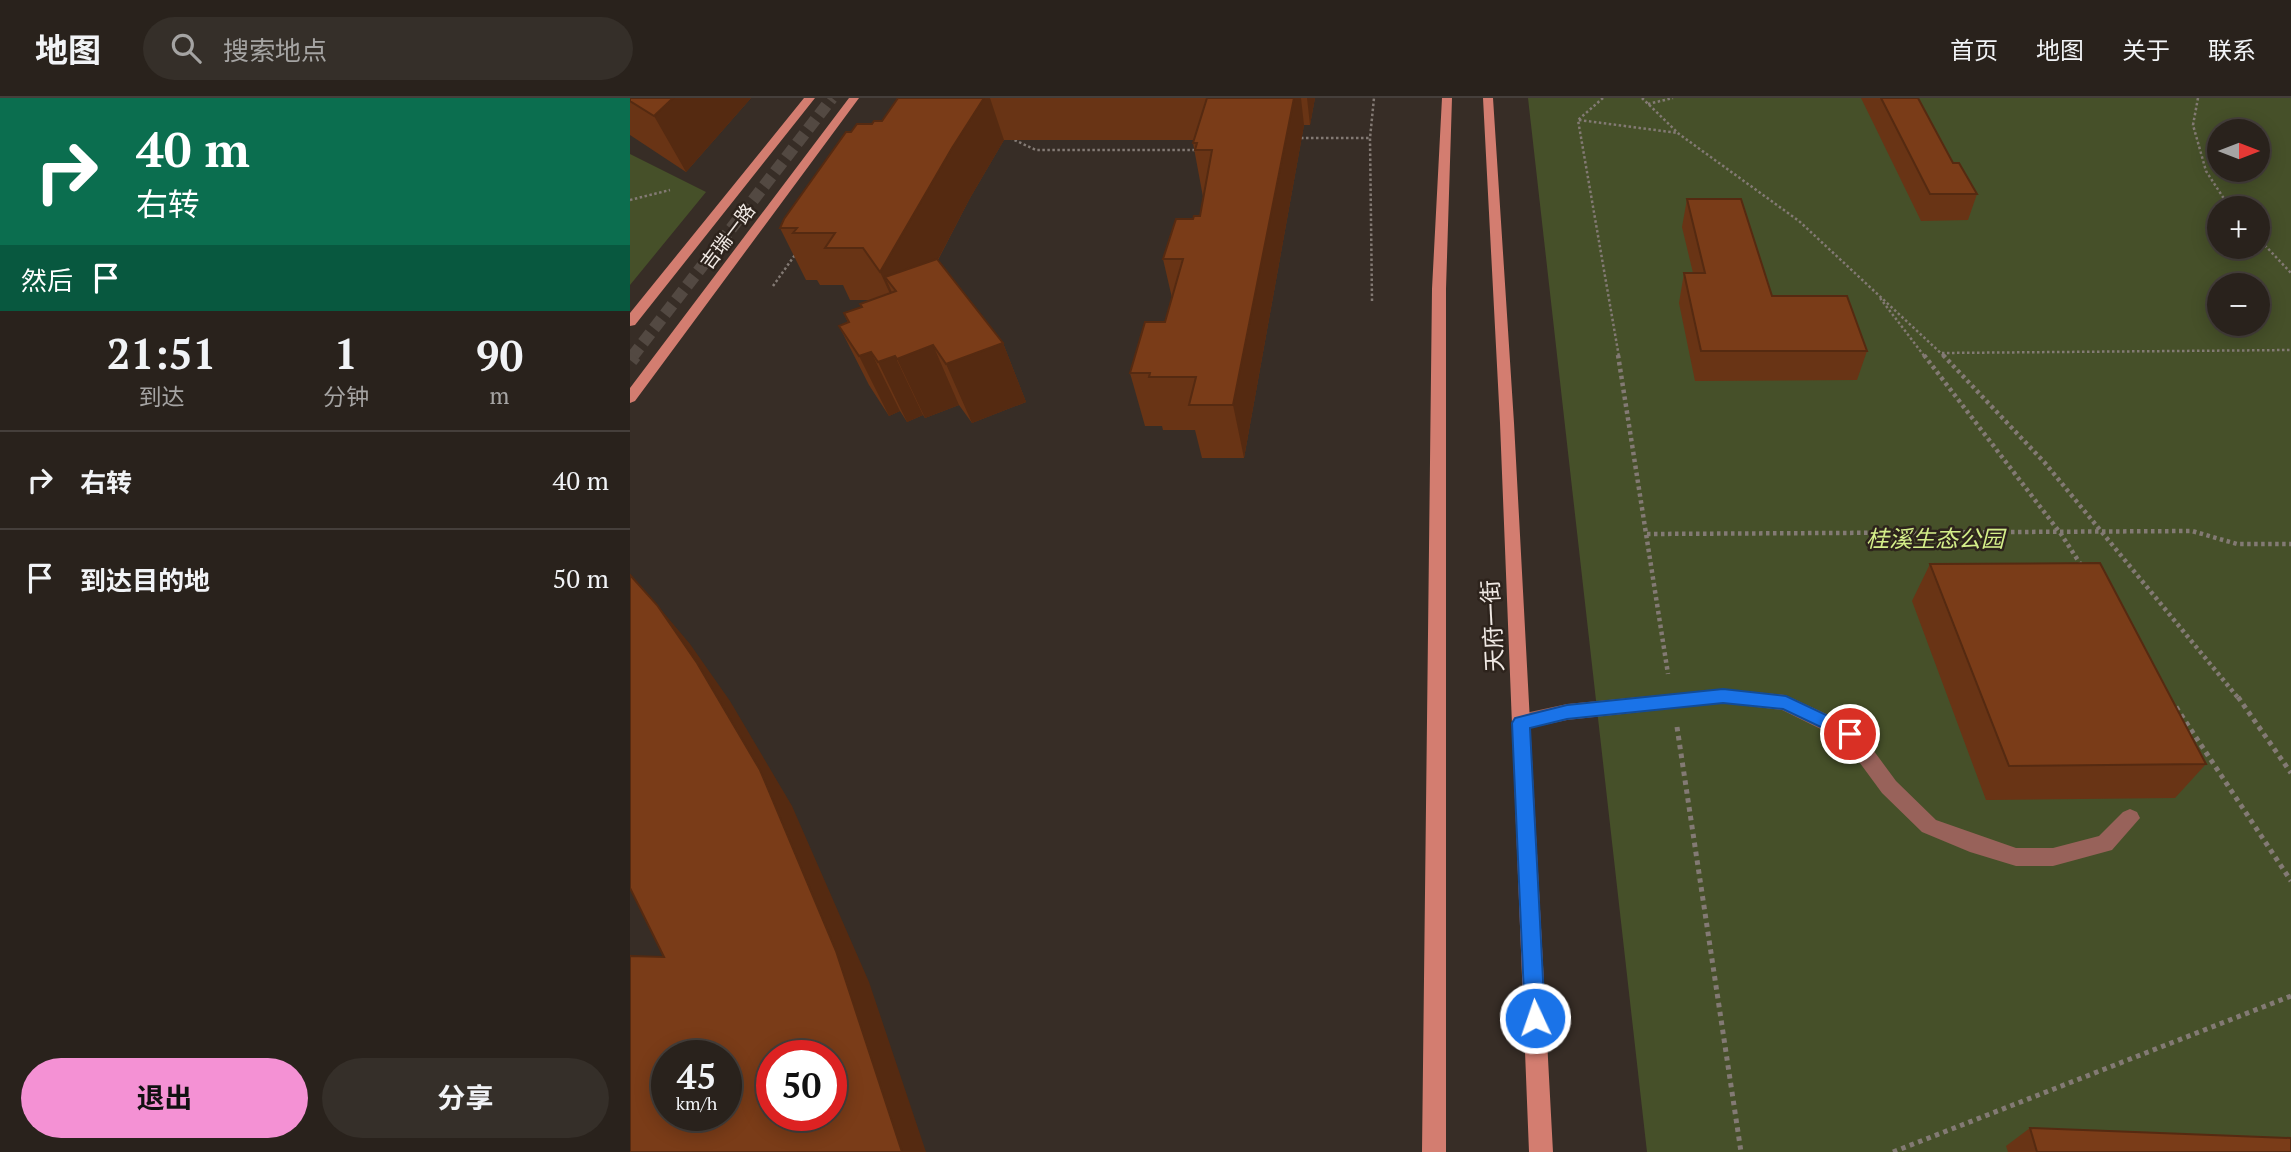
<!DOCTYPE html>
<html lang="zh">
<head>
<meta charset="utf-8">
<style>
  :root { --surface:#29221c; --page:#352f29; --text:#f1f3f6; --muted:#a5a4a3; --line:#453f3b; --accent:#f491d4 }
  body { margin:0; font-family:"PT Serif","Noto Sans SC",serif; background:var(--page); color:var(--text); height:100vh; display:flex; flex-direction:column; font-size:26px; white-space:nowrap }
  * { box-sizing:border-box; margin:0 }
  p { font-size:23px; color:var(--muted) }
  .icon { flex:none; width:38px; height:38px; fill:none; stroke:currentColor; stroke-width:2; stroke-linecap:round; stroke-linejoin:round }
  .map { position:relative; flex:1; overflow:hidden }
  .side { display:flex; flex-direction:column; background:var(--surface); width:630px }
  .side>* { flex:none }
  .hud { background:#0b6e4f; color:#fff; overflow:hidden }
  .needle { width:46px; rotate:90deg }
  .tools { position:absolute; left:1577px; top:21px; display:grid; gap:14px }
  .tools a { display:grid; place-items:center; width:63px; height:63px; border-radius:50%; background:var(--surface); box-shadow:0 4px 18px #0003,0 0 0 2px var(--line); font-size:35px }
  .speed { position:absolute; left:21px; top:942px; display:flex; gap:14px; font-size:35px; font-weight:700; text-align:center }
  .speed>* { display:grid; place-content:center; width:91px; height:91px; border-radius:50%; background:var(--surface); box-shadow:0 4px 18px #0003,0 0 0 2px var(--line); line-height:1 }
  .speed small { font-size:18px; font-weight:400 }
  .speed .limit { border:10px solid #d22; background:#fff; color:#111 }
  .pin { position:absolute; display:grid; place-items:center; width:60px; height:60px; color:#fff; margin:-30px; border:4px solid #fff; border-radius:50%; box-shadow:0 2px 7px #0007 }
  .me { position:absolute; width:77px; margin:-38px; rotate:357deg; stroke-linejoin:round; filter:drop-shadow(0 0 5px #0008) }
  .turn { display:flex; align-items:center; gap:24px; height:147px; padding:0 21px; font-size:32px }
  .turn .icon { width:91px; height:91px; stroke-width:2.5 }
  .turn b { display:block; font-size:49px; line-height:60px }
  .then { display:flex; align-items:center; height:66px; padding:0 21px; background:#0003; gap:14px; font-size:26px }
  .eta { display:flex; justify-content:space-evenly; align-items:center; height:119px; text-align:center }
  .eta b { font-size:42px; font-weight:700; line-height:49px }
  .primary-button { display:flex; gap:14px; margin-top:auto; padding:14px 21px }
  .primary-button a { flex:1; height:80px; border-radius:42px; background:var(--accent); color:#111; font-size:28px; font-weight:700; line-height:80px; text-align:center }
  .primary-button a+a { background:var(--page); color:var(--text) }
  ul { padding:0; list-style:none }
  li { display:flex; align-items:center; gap:21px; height:98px; padding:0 21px; border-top:2px solid var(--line) }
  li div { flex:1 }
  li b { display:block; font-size:26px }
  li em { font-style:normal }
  header { display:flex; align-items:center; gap:42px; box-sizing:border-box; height:98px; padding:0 35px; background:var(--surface); border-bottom:2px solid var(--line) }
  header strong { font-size:33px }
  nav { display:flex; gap:38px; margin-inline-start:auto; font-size:24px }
  .search { width:490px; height:63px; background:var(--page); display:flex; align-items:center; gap:18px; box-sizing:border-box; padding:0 24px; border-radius:38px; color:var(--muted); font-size:26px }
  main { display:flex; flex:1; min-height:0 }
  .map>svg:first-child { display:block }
  .green { fill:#465029; fill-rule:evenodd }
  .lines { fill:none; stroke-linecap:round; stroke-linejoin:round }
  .secondary-tunnel-far1 { stroke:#534942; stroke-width:12; stroke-dasharray:12 6; stroke-linecap:butt }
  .secondary-tunnel { stroke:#534942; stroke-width:16; stroke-dasharray:16 8; stroke-linecap:butt }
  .path-far2 { stroke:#837a74; stroke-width:2.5; stroke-dasharray:2.5 2.5; stroke-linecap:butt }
  .path-far1 { stroke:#837a74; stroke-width:4.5; stroke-dasharray:3.5 3.5; stroke-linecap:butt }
  .path { stroke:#837a74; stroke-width:5; stroke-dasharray:4.5 4.5; stroke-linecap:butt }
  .lane { fill:#98625a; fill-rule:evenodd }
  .secondary { fill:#d37d70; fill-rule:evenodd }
  .wall { fill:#693415 }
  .shaded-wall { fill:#552a11 }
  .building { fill:#7a3c18; stroke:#552a11; stroke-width:2; fill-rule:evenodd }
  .route { fill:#1a73e8; stroke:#114b97; stroke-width:2 }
  .labels { text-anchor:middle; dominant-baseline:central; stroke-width:5; stroke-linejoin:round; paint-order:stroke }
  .far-street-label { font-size:19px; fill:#f0e9e4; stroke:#2d231c }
  .park-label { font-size:23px; font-style:italic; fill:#d4ee89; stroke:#2d231c }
  .street-label { font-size:23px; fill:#f0e9e4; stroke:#2d231c }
</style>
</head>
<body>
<header>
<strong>地图</strong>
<div class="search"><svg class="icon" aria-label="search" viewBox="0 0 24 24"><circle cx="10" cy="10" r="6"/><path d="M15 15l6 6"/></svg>搜索地点</div>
<nav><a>首页</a><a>地图</a><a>关于</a><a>联系</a></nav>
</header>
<main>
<section class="side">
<div class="hud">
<div class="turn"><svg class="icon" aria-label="right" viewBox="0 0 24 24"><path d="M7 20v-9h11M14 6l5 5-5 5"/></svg><div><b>40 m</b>右转</div></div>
<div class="then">然后<svg class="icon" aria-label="arrive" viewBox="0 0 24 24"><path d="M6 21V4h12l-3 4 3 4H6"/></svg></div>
</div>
<div class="eta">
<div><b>21:51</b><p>到达</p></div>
<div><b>1</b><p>分钟</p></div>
<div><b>90</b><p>m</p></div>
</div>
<ul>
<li><svg class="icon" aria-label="right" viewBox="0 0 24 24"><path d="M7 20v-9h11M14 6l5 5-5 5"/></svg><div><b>右转</b></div><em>40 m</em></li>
<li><svg class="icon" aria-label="arrive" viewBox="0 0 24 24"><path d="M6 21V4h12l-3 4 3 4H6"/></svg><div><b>到达目的地</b></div><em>50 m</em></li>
</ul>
<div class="primary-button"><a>退出</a><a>分享</a></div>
</section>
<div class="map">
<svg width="1661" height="1054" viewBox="0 0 1661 1054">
  <rect width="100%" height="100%" fill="#372d26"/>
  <path class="green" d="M898,0H1661V1054H1017ZM1589,33H1628V72H1589ZM1589,110H1628V149H1589ZM1589,187H1628V226H1589Z
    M0,56L76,94L0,187Z"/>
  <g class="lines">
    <path class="secondary-tunnel-far1" d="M2,259L202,0"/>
    <path class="secondary-tunnel" d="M0,262L4,257"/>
    <path class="path-far2" d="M973,0L948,22L989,259
      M1012,0L1049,36L1169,123L1315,259
      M1568,0L1563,27L1576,73L1600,110
      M1018,6L1043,0
      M949,22L1048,35
      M380,40L406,52H568
      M666,40H740
      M0,102L40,92
      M1628,140L1661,175
      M143,188L167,154
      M1250,200L1295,259
      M742,203L740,40L744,0
      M1312,255L1661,252"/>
    <path class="path-far1" d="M988,257L1038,576
      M1294,257L1431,436L1451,467
      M1313,257L1415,365L1609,601
      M1017,436L1562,433L1607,446H1661"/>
    <path class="path" d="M1608,599L1661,675
      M1546,609L1661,783
      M1047,629L1111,1054
      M1263,1054L1661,898"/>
    <path class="lane" d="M1093,591L1155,597L1227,630L1266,683L1306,722L1386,750H1423L1469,738L1493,714L1500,711L1507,714L1510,720L1482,752L1423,768H1386L1340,754L1292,734L1252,695L1213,642L1152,612L1093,605L937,622L891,632L884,629L882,624L884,619L891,616L937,606Z"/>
    <path class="secondary" d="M174,0H185L5,227L0,228V215Z
      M219,0H229L5,303L0,305V290Z
      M812,0H822L816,191V1054H792L802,191Z
      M853,0H863L884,325L923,1054H899L870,325Z"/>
  </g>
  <path class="wall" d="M0,0H121L56,74L0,37Z
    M268,0H685L680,27H674L614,360H572L565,332H533L532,328H515L500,275L535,224L542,200L533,161L563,121L570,118L573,99L563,45L564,42H374L340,100L308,162L373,245L396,304L342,325L329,307L295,320L293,317L277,324L270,313L259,318L239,287L209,228L218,225L214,215L232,209L239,202H220L213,187H190L187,182H176L150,130L221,34L252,23Z
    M1231,0H1288L1323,65L1347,96L1338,122L1291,123Z
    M1057,101L1142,198L1237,253L1227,282L1065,283L1049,205L1054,175H1063L1052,129Z
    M1300,466L1576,666L1545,700L1356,702L1282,503Z
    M1400,1030L1661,1054H1378L1376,1048Z"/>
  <path class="shaded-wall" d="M43,0H121L56,74L24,18Z
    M354,0H360L374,42L340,100L278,219L266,193L255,179L275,223L274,226L250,174L322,50Z
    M664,0H671L674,27L614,360L603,307Z
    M677,0H685L680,27Z
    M373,245L396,304L342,325L316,266Z
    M303,247L329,307L295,320L267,261Z
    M241,254L270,313L259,318L229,258Z
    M265,258L293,317L277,324L248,264Z
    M27,507L60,546L100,603L162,708L239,884L296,1054H272Z"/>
  <path class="building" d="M0,0H43L24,18L0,3Z
    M268,0H354L322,50L250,174L233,150H195L205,135H163L167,130H150L154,121L216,34H221L227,26H242L244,23H252Z
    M577,0H664L603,307H559L566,279H519L520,275H500L515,224H535L553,161H533L546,121H563L564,118H570L582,52H565L567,45H563Z
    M1251,0H1288L1323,65H1329L1347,96H1300Z
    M1057,101H1111L1142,198H1217L1237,253H1071L1054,175H1075Z
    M307,161L373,245L316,266L303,247L267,261L265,258L248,264L241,254L229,258L209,228L219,224L214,215L232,209L230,206L266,193L255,179Z
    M1470,465L1576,666L1379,668L1300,466Z
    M0,477L27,507L67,565L130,672L206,853L272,1054H0V858L34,859L0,790ZM37,957H96V1017H37ZM142,957H201V1017H142Z
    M1400,1030L1661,1040V1054H1407Z"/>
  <path class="route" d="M1093,591L1156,598L1226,631L1229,636L1226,641L1220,643L1153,611L1093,605L937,621L900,630L915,920L912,927L905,930L898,927L895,920L882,625L885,620L937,607Z"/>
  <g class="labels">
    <g class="far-street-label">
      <text transform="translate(97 138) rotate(-53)">吉瑞一路</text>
    </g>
    <g class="park-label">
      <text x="1305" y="440">桂溪生态公园</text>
    </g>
    <g class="street-label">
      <text transform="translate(862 528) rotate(-93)">天府一街</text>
    </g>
  </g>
</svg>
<div class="tools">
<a><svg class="needle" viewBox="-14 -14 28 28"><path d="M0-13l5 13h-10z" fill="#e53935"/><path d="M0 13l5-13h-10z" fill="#a5a4a3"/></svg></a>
<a>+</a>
<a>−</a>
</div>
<div class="speed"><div>45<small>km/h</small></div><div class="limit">50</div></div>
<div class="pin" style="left:1220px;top:636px;background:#d93025"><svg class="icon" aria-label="arrive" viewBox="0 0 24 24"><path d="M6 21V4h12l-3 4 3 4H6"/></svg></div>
<svg class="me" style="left:905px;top:920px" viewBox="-20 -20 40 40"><circle r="17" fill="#1a73e8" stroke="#fff" stroke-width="3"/><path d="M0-11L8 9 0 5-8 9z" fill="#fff"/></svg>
</div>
</main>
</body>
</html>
